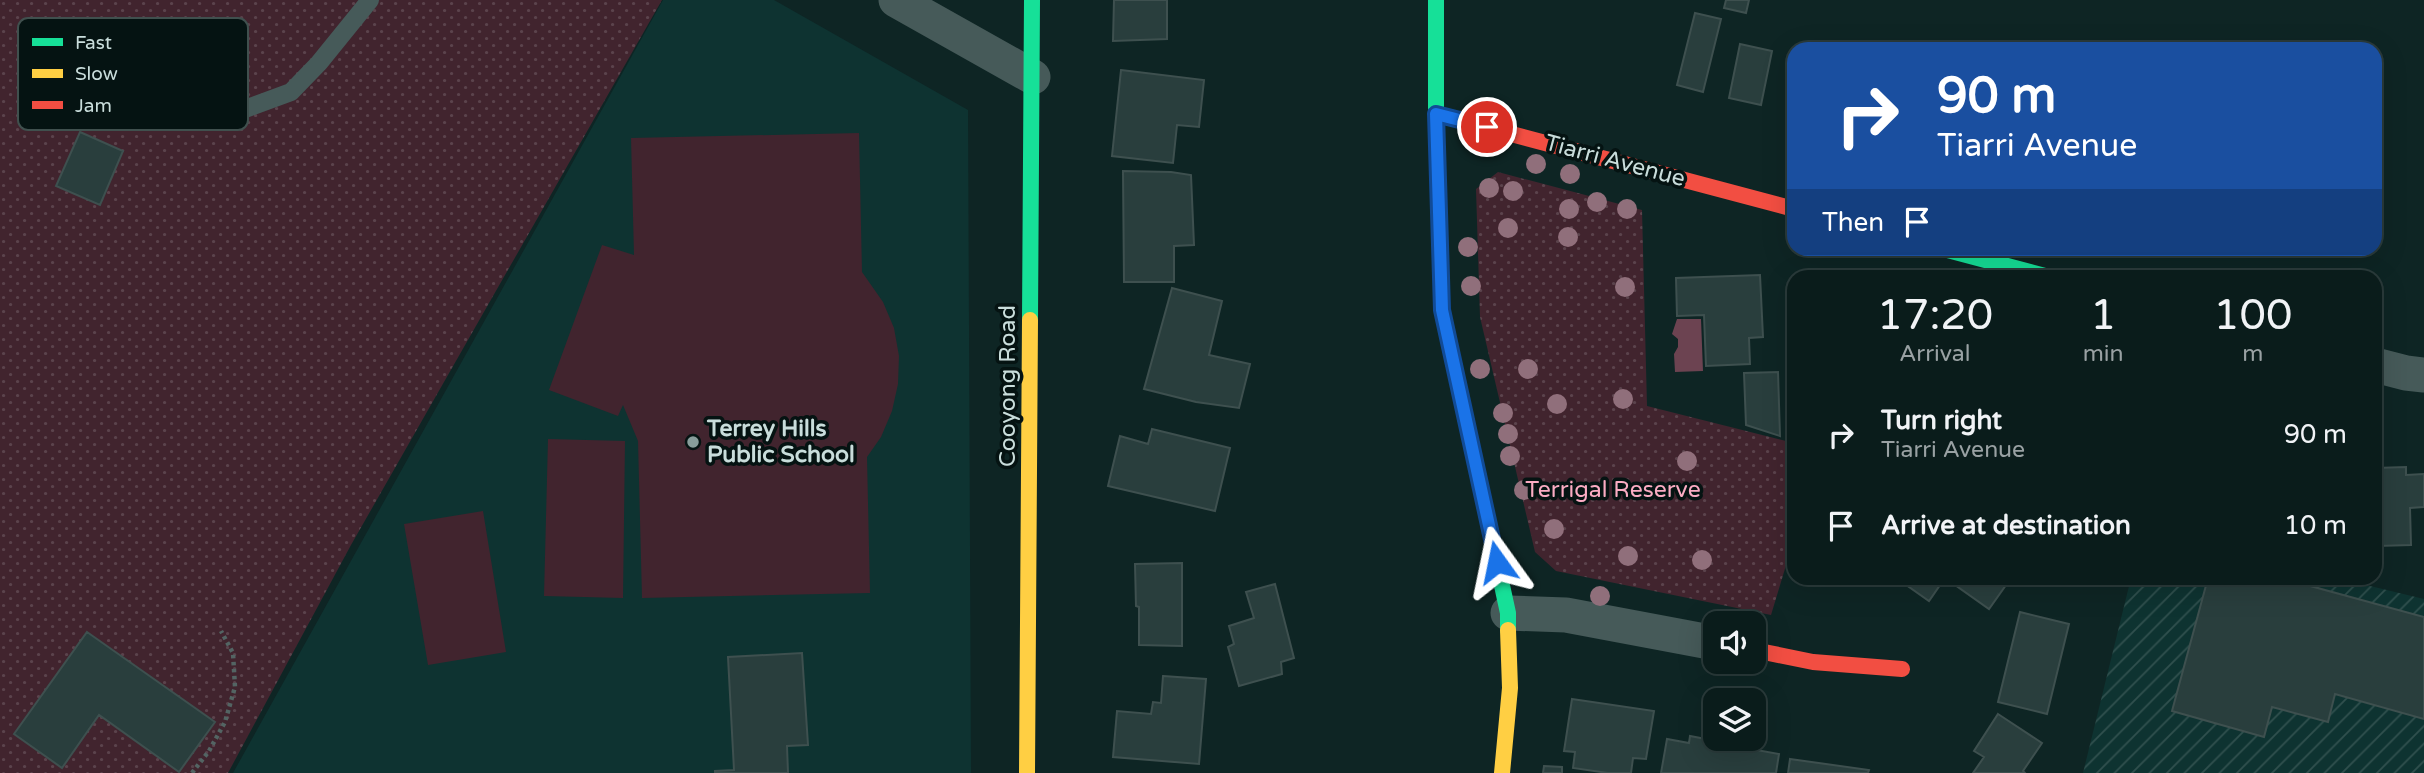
<!DOCTYPE html>
<html lang="en">
<head>
<meta charset="utf-8">
<style>
  :root { --surface:#0a1c1b; --page:#182928; --text:#f1f3f6; --muted:#99a1a3; --line:#2a3a3a }
  body { margin:0; font-family:"Varela Round",sans-serif; background:var(--page); color:var(--text); height:100vh; display:flex; flex-direction:column; font-size:26px; white-space:nowrap }
  * { box-sizing:border-box; margin:0 }
  p { font-size:23px; color:var(--muted) }
  .icon { flex:none; width:38px; height:38px; fill:none; stroke:currentColor; stroke-width:2; stroke-linecap:round; stroke-linejoin:round }
  .map { position:relative; flex:1; overflow:hidden }
  .side { position:absolute; left:1787px; top:270px; width:595px; height:315px; display:flex; flex-direction:column; background:var(--surface); border-radius:21px; box-shadow:0 7px 28px #0002,0 0 0 2px var(--line) }
  .side>* { flex:none }
  .top-card { position:absolute; left:1787px; top:42px; width:595px; height:214px; border-radius:21px; box-shadow:0 7px 28px #0002,0 0 0 2px var(--line); background:#1a4fa0; color:#fff; overflow:hidden }
  .tools { position:absolute; left:1703px; top:611px; display:grid; gap:14px }
  .tools a { display:grid; place-items:center; width:63px; height:63px; border-radius:14px; background:var(--surface); box-shadow:0 7px 28px #0002,0 0 0 2px var(--line); font-size:35px }
  .pin { position:absolute; display:grid; place-items:center; width:60px; height:60px; color:#fff; margin:-30px; border:4px solid #fff; border-radius:50%; box-shadow:0 2px 7px #0007 }
  .me { position:absolute; width:77px; margin:-38px; rotate:348deg; stroke-linejoin:round; filter:drop-shadow(0 0 5px #0008) }
  .turn { display:flex; align-items:center; gap:24px; height:147px; padding:0 35px; font-size:32px }
  .turn .icon { width:91px; height:91px; stroke-width:2.5 }
  .turn b { display:block; font-size:49px; line-height:60px }
  .then { display:flex; align-items:center; height:66px; padding:0 35px; background:#0003; gap:14px; font-size:26px }
  .eta { display:flex; justify-content:space-evenly; align-items:center; height:119px; text-align:center }
  .eta b { font-size:42px; font-weight:600; line-height:49px }
  ul { padding:0; list-style:none }
  li { display:flex; align-items:center; gap:21px; height:91px; padding:0 35px }
  li div { flex:1 }
  li b { display:block; font-size:26px }
  li em { font-style:normal }
  .map>svg:first-child { display:block }
  .built { fill:#0e3331 }
  .industrial { fill:url(#industrial-furrows) }
  .grass { fill:url(#grass-dots) }
  .garden { fill:#41242e }
  .water { fill:#6c4351 }
  .building { fill:#293e3d; stroke:#3e504f; stroke-width:2 }
  .lines { fill:none; stroke-linecap:round; stroke-linejoin:round }
  .path { stroke:#536463; stroke-width:4.5; stroke-dasharray:3.5 3.5; stroke-linecap:butt }
  .lane { stroke:#465a59; stroke-width:18 }
  .street { stroke:#465a59; stroke-width:35 }
  .fast { stroke:#16e098; stroke-width:16 }
  .slow { stroke:#ffcf43; stroke-width:16 }
  .jam { stroke:#f24e42; stroke-width:16 }
  .tree { fill:#906f7b }
  .route-casing { stroke:#114b97; stroke-width:18 }
  .route { stroke:#1a73e8; stroke-width:12 }
  .poi-dot { fill:#889d9b; stroke:#051312; stroke-width:2.5 }
  .labels { text-anchor:middle; dominant-baseline:central; stroke-width:7; stroke-linejoin:round; paint-order:stroke }
  .street-label { font-size:23px; fill:#c9dddb; stroke:#051312 }
  .poi-label { font-size:23px; font-weight:bold; fill:#c9dddb; stroke:#051312; text-anchor:start }
  .park-label { font-size:23px; fill:#fbacc3; stroke:#051312 }
  .key { fill:#051312; stroke:#40504e; stroke-width:2 }
  .key-label { font-size:19px; fill:#c9dddb }
</style>
</head>
<body>
<div class="map">
<svg width="2424" height="773" viewBox="0 0 2424 773">
  <defs>
    <pattern id="industrial-furrows" width="10" height="10" patternUnits="userSpaceOnUse" patternTransform="scale(1.75)"><rect width="10" height="10" fill="#0e3331"/><path d="M-1 1l2-2M0 10L10 0M9 11l2-2" fill="none" stroke="#30504e"/></pattern>
    <pattern id="grass-dots" width="8" height="8" patternUnits="userSpaceOnUse" patternTransform="scale(1.75)"><rect width="8" height="8" fill="#41242e"/><path d="M2 2h.1M6 6h.1" fill="none" stroke="#5b434c" stroke-width="1.8" stroke-linecap="round"/></pattern>
  </defs>
  <rect width="100%" height="100%" fill="#0e2524"/>
  <path class="built" d="M663,0H774L968,110L971,773H233Z"/>
  <path class="industrial" d="M2131,578H2337L2424,599V773H2083Z"/>
  <path class="grass" d="M0,0H662L351,545L228,773H0Z
    M1498,172L1642,210L1647,406L1794,443V539L1771,615L1556,571L1535,552L1480,317L1476,189Z"/>
  <path class="garden" d="M859,133L862,272L883,302L894,328L899,356L898,384L892,411L881,437L867,457L870,593L642,598L638,441L623,405L618,416L549,390L602,245L634,255L631,138Z
    M548,439L625,441L623,598L544,596Z
    M483,511L506,652L428,665L404,524Z"/>
  <path class="water" d="M1677,319H1701L1703,371L1675,372L1674,354L1678,347V339L1672,334Z"/>
  <path class="building" d="M1114,0H1167V39L1113,41Z
    M1726,0H1749L1746,13L1724,8Z
    M1695,13L1721,19L1703,92L1677,85Z
    M1740,44L1772,51L1761,105L1729,98Z
    M1121,70L1204,80L1199,127L1177,125L1173,163L1112,156Z
    M80,132L123,151L100,205L56,186Z
    M1123,171L1171,172L1191,175L1194,245L1174,246V282H1124Z
    M1760,275L1763,337L1749,338L1750,364L1706,366L1704,315L1677,316L1676,278Z
    M1172,288L1222,301L1209,355L1250,364L1239,408L1196,402L1144,389Z
    M1778,372L1780,436L1746,425L1744,373Z
    M1152,429L1230,448L1215,511L1108,486L1120,436L1148,444Z
    M2406,467V475L2424,474V507L2410,508L2411,545L2377,546L2375,468Z
    M1182,563V646L1139,645V607L1136,606L1135,564Z
    M1905,578H2011L1989,609L1945,578L1929,601L1902,582Z
    M2208,578H2281L2424,617V719L2335,694L2328,722L2272,707L2264,737L2172,711Z
    M1275,584L1294,658L1281,662L1282,674L1239,686L1228,647L1234,644L1229,626L1254,618L1246,592Z
    M2020,612L2069,624L2047,714L1998,702Z
    M87,632L215,722L179,772L99,715L62,768L14,734Z
    M802,653L808,745L787,746L788,773H715V771L734,770L728,657Z
    M1163,676L1206,679L1199,764L1113,757L1117,711L1151,714L1153,702L1161,703Z
    M1572,699L1654,711L1646,759L1633,758L1631,773H1608L1573,768L1575,752L1564,751Z
    M1998,714L2042,743L2023,771L2025,773H1973L1984,757L1974,751Z
    M1713,730H1715V738H1731L1729,745L1779,754L1776,773H1661L1667,739L1689,743L1690,736L1711,740Z
    M1790,759L1869,770L1868,773H1788Z
    M1544,766L1562,767V773H1543Z"/>
  <g class="lines">
    <path class="path" d="M192,773L209,751L225,722L235,687L233,653L221,631"/>
    <path class="lane" d="M185,83L245,109L291,92L319,63L370,0"/>
    <path class="street" d="M896,0L1033,77
      M2375,365L2406,373L2424,375
      M1508,613L1566,615L1715,643"/>
    <path class="fast" d="M1436,0V114L1442,310L1508,613V630
      M1940,248L2045,276
      M1030,320L1032,0"/>
    <path class="slow" d="M1027,773L1030,320
      M1502,773L1510,688L1508,630"/>
    <path class="jam" d="M1436,114L1794,209
      M1754,650L1813,662L1902,669"/>
  </g>
  <g class="tree">
    <circle cx="1536" cy="164" r="10"/>
    <circle cx="1570" cy="174" r="10"/>
    <circle cx="1489" cy="188" r="10"/>
    <circle cx="1513" cy="191" r="10"/>
    <circle cx="1597" cy="202" r="10"/>
    <circle cx="1569" cy="209" r="10"/>
    <circle cx="1627" cy="209" r="10"/>
    <circle cx="1508" cy="228" r="10"/>
    <circle cx="1568" cy="237" r="10"/>
    <circle cx="1468" cy="247" r="10"/>
    <circle cx="1471" cy="286" r="10"/>
    <circle cx="1625" cy="287" r="10"/>
    <circle cx="1480" cy="369" r="10"/>
    <circle cx="1528" cy="369" r="10"/>
    <circle cx="1623" cy="399" r="10"/>
    <circle cx="1557" cy="404" r="10"/>
    <circle cx="1503" cy="413" r="10"/>
    <circle cx="1508" cy="434" r="10"/>
    <circle cx="1510" cy="456" r="10"/>
    <circle cx="1687" cy="461" r="10"/>
    <circle cx="1524" cy="490" r="10"/>
    <circle cx="1554" cy="529" r="10"/>
    <circle cx="1628" cy="556" r="10"/>
    <circle cx="1702" cy="560" r="10"/>
    <circle cx="1600" cy="596" r="10"/>
  </g>
  <g class="lines">
    <defs>
      <path id="route" d="M1487,127L1436,114L1442,310L1497,562"/>
    </defs>
    <use href="#route" class="route-casing"/>
    <use href="#route" class="route"/>
  </g>
  <circle class="poi-dot" cx="693" cy="442" r="7"/>
  <g class="labels">
    <g class="street-label">
      <text transform="translate(1615 161) rotate(15)">Tiarri Avenue</text>
      <text transform="translate(1008 386) rotate(-90)">Cooyong Road</text>
    </g>
    <g class="poi-label">
      <text x="707" y="429">Terrey Hills<tspan x="707" dy="26">Public School</tspan></text>
    </g>
    <g class="park-label">
      <text x="1613" y="490">Terrigal Reserve</text>
    </g>
  </g>
  <rect x="18" y="18" width="230" height="112" rx="10" class="key"/>
  <rect x="32" y="38" width="31" height="8" fill="#16e098"/>
  <rect x="32" y="69" width="31" height="9" fill="#ffcf43"/>
  <rect x="32" y="101" width="31" height="8" fill="#f24e42"/>
  <g class="key-label">
    <text x="75" y="49">Fast</text>
    <text x="75" y="80">Slow</text>
    <text x="75" y="112">Jam</text>
  </g>
</svg>
<div class="tools">
<a><svg class="icon" aria-label="sound" viewBox="0 0 24 24"><path d="M4 9h4l5-4v14l-5-4H4zM17 9q2 3 0 6"/></svg></a>
<a><svg class="icon" aria-label="layers" viewBox="0 0 24 24"><path d="M12 4l9 5-9 5-9-5zM3 14l9 5 9-5"/></svg></a>
</div>
<div class="pin" style="left:1487px;top:127px;background:#d93025"><svg class="icon" aria-label="arrive" viewBox="0 0 24 24"><path d="M6 21V4h12l-3 4 3 4H6"/></svg></div>
<svg class="me" style="left:1497px;top:562px" viewBox="-20 -20 40 40"><path d="M0-17L14 15 0 8-14 15z" fill="#1a73e8" stroke="#fff" stroke-width="4"/></svg>
<div class="top-card">
<div class="turn"><svg class="icon" aria-label="right" viewBox="0 0 24 24"><path d="M7 20v-9h11M14 6l5 5-5 5"/></svg><div><b>90 m</b>Tiarri Avenue</div></div>
<div class="then">Then<svg class="icon" aria-label="arrive" viewBox="0 0 24 24"><path d="M6 21V4h12l-3 4 3 4H6"/></svg></div>
</div>
<section class="side">
<div class="eta">
<div><b>17:20</b><p>Arrival</p></div>
<div><b>1</b><p>min</p></div>
<div><b>100</b><p>m</p></div>
</div>
<ul>
<li><svg class="icon" aria-label="right" viewBox="0 0 24 24"><path d="M7 20v-9h11M14 6l5 5-5 5"/></svg><div><b>Turn right</b><p>Tiarri Avenue</p></div><em>90 m</em></li>
<li><svg class="icon" aria-label="arrive" viewBox="0 0 24 24"><path d="M6 21V4h12l-3 4 3 4H6"/></svg><div><b>Arrive at destination</b></div><em>10 m</em></li>
</ul>
</section>
</div>
</body>
</html>
